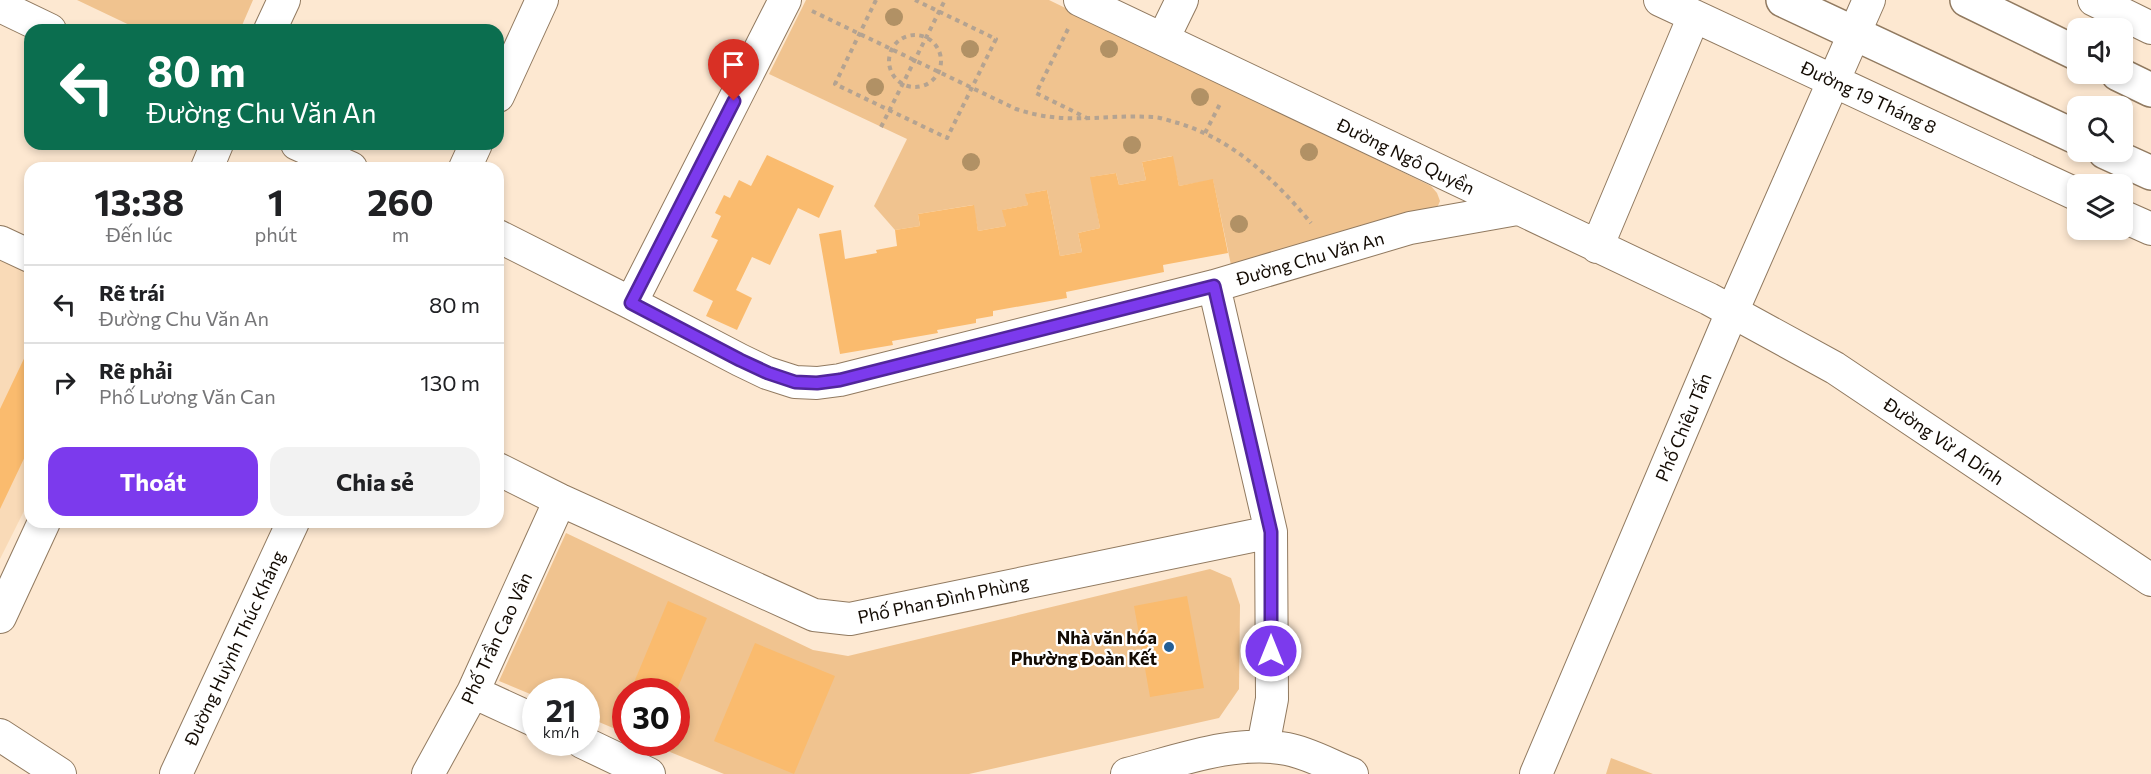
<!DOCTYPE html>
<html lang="vi">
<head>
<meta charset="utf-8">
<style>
  :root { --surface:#fff; --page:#f2f2f2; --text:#202124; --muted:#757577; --line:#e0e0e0; --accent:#7c3aed }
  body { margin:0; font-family:Commissioner,sans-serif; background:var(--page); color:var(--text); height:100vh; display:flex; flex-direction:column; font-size:22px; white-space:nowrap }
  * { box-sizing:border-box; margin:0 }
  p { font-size:20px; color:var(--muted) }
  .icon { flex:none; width:33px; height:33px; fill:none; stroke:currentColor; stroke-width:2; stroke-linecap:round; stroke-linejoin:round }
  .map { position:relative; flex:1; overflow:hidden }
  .sheet { position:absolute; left:24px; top:162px; width:480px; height:366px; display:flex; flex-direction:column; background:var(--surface); border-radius:18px; box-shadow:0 3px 9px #0003 }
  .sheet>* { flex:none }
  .guide { position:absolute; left:24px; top:24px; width:480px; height:126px; border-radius:18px; box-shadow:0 3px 9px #0003; background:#0b6e4f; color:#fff; overflow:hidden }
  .fabs { position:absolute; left:2067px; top:18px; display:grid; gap:12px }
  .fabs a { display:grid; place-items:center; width:66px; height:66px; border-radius:12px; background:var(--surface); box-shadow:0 3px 9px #0003; font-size:30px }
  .speed { position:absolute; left:522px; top:678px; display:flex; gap:12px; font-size:30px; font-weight:700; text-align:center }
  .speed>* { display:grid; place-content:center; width:78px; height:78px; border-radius:50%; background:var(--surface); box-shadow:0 3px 9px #0003; line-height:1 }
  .speed small { font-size:15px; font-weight:400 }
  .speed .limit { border:9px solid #d22; background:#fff; color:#111 }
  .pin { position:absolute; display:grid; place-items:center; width:51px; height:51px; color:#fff; margin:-62px -26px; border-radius:50% 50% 50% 0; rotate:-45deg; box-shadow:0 0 6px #0007 }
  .pin .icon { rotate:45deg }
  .me { position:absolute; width:66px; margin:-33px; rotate:0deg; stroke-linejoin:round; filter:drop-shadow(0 0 4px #0008) }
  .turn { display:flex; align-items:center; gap:21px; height:126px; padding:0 24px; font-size:27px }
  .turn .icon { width:78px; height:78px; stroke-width:2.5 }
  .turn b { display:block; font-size:42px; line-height:51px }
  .eta { display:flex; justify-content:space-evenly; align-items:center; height:102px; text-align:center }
  .eta b { font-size:36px; font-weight:700; line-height:42px }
  .cta { display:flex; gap:12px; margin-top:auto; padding:12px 24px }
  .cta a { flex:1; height:69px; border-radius:18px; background:var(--accent); color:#fff; font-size:24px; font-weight:700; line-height:69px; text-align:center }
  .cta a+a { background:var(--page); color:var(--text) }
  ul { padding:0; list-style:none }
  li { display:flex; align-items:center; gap:18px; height:78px; padding:0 24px; border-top:2px solid var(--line) }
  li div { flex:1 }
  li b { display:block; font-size:22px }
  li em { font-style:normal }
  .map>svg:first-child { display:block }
  .built { fill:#f9dab7 }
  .green { fill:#f0c38f }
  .building { fill:#fabb6e }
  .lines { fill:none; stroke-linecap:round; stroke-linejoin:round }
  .minor-casing { stroke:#917a60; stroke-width:34 }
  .highway-casing { stroke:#917a60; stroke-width:36 }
  .path { stroke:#b4a391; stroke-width:4; stroke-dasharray:4.5 4.5; stroke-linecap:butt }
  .minor { stroke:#fff; stroke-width:32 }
  .highway { stroke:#fff; stroke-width:33 }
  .tree { fill:#b19165 }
  .route-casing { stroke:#51269a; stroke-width:15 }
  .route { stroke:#7c3aed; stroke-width:10 }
  .poi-dot { fill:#235e95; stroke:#fff; stroke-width:2 }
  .labels { text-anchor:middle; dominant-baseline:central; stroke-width:4.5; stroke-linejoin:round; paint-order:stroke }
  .street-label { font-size:18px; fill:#130b03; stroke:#fff }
  .poi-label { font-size:18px; font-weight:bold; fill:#130b03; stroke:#fff; text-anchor:end }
</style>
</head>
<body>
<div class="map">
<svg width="2151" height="774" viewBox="0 0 2151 774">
  <rect width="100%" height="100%" fill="#fde8d1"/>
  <path class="built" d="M0,256L30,270V499L0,559Z"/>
  <path class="green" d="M77,0H253L240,30H140Z
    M806,0H1049L1431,186L1437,193L1440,201L1437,208L1414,217L1231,265L1213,180L1179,186L1172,156L1142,162L1146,180L1119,185L1116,173L1091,177L1100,228L1078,233L1082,252L1060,256L1047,190L1026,194L1028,205L1003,210L1006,226L978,231L973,205L918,214L920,226L895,230L874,206L907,139L769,74Z
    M566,533L813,650L848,656L1210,569L1231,578L1240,605L1239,689L1219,718L969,774H724L648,743L676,742V692H626L625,733L587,717L586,692H536L535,696L499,681Z
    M1611,758L1653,774H1606Z"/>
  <path class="building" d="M767,155L834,186L819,218L798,208L770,265L752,257L736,290L752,298L737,330L706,316L713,301L693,291L718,240L711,237L721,216L715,213L724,195L730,198L739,180L751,186Z
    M1173,156L1179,186L1213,179L1228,253L1163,265L1164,272L1066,292L1067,298L993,311V316L976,319V323L937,330L938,333L892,341L893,345L840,354L819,234L841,230L845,259L877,253L876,250L897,246L895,230L920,226L918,214L974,205L978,231L1006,226L1002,210L1028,205L1025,194L1047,190L1060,256L1082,252L1078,233L1100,228L1090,177L1116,173L1119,185L1146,180L1142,162Z
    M30,346V446L0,509V409Z
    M1187,596L1204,688L1150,697L1134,606Z
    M668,601L707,618L676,692H630Z
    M755,643L835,676L794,774L714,741Z"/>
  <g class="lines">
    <defs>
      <path id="minor" d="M1080,0L1709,299L1835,368L2151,580
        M1660,0L2078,195
        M2094,0L2151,28
        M0,6L50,30
        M270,30L284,0
        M1163,39L1182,0
        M498,96L542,0
        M297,144L351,168
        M207,168L217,144
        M465,168L476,144
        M2122,216L2151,229
        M498,236L631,303L740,360L767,373L795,382L817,383L840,380L1214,286L1410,228L1517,209
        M0,242L30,256
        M1597,247L1694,16
        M1214,286L1271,532L1272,699L1263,746
        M631,303L785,0
        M498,469L560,500L814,615L850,619L1271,532
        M0,617L44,522
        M473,692L536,721
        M0,735L60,774
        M582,742L649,774
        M176,774L293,522
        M428,774L473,692L560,500
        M1127,774C1178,761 1235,739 1287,749C1309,753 1331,766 1352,774
        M1536,774L1732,312L1869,0"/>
      <path id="highway" d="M1783,0L2078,138
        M1967,0L2078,54
        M2118,74L2151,90
        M2105,152L2151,173"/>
    </defs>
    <use href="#minor" class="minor-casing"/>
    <use href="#highway" class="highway-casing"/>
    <path class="path" d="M876,0L835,84L947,138L996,39L915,0
      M812,11L1016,109C1067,126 1101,114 1152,117C1160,117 1170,121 1178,123C1234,140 1275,180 1311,223
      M1068,29L1036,93L1087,118
      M889 61a26 26 0 1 1 52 0a26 26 0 1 1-52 0Z
      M881,127L945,0
      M1205,133L1221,102"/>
    <use href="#minor" class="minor"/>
    <use href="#highway" class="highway"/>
  </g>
  <g class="tree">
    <circle cx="894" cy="17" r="9"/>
    <circle cx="970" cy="49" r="9"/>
    <circle cx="1109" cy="49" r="9"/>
    <circle cx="875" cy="87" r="9"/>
    <circle cx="1200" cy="97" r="9"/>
    <circle cx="1132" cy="145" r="9"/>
    <circle cx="1309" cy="152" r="9"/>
    <circle cx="971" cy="162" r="9"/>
    <circle cx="1239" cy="224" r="9"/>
  </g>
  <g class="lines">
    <defs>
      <path id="route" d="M734,101L631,303L740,360L768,373L795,382L817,383L840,380L1214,286L1271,532V651"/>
    </defs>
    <use href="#route" class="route-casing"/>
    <use href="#route" class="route"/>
  </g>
  <circle class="poi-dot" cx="1169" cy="647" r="6"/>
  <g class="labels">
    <g class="street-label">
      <text transform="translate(1869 97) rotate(25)">Đường 19 Tháng 8</text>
      <text transform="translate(1406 156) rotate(26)">Đường Ngô Quyền</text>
      <text transform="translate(1310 258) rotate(-16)">Đường Chu Văn An</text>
      <text transform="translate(1683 427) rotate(-67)">Phố Chiêu Tấn</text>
      <text transform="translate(1944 441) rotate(34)">Đường Vừ A Dính</text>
      <text transform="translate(943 599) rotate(-12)">Phố Phan Đình Phùng</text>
      <text transform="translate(496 638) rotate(-65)">Phố Trần Cao Vân</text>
      <text transform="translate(234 648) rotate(-65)">Đường Huỳnh Thúc Kháng</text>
    </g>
    <g class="poi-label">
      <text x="1157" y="637">Nhà văn hóa<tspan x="1157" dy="21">Phường Đoàn Kết</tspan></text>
    </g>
  </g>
</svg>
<div class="fabs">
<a><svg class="icon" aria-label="sound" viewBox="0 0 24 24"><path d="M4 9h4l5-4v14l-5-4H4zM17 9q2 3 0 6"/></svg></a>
<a><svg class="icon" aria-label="search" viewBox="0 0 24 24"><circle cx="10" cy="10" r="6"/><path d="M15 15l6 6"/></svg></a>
<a><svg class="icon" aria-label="layers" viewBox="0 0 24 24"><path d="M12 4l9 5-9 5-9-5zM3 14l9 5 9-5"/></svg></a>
</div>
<div class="speed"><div>21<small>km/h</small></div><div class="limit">30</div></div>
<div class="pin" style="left:734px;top:101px;background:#d93025"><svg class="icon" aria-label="arrive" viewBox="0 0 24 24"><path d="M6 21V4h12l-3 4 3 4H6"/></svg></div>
<svg class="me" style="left:1271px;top:651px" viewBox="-20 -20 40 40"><circle r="17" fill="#7c3aed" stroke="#fff" stroke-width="3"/><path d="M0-11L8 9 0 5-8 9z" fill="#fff"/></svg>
<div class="guide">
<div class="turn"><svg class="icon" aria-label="left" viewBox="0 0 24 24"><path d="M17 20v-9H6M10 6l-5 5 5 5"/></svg><div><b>80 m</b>Đường Chu Văn An</div></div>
</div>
<section class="sheet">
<div class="eta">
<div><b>13:38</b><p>Đến lúc</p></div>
<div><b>1</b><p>phút</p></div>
<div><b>260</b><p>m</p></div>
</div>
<ul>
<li><svg class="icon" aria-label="left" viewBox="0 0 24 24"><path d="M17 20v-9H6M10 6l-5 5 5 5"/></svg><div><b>Rẽ trái</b><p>Đường Chu Văn An</p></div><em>80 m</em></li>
<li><svg class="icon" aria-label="right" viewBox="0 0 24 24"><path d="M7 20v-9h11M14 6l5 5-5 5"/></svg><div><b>Rẽ phải</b><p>Phố Lương Văn Can</p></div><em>130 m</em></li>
</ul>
<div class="cta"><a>Thoát</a><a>Chia sẻ</a></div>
</section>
</div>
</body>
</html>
